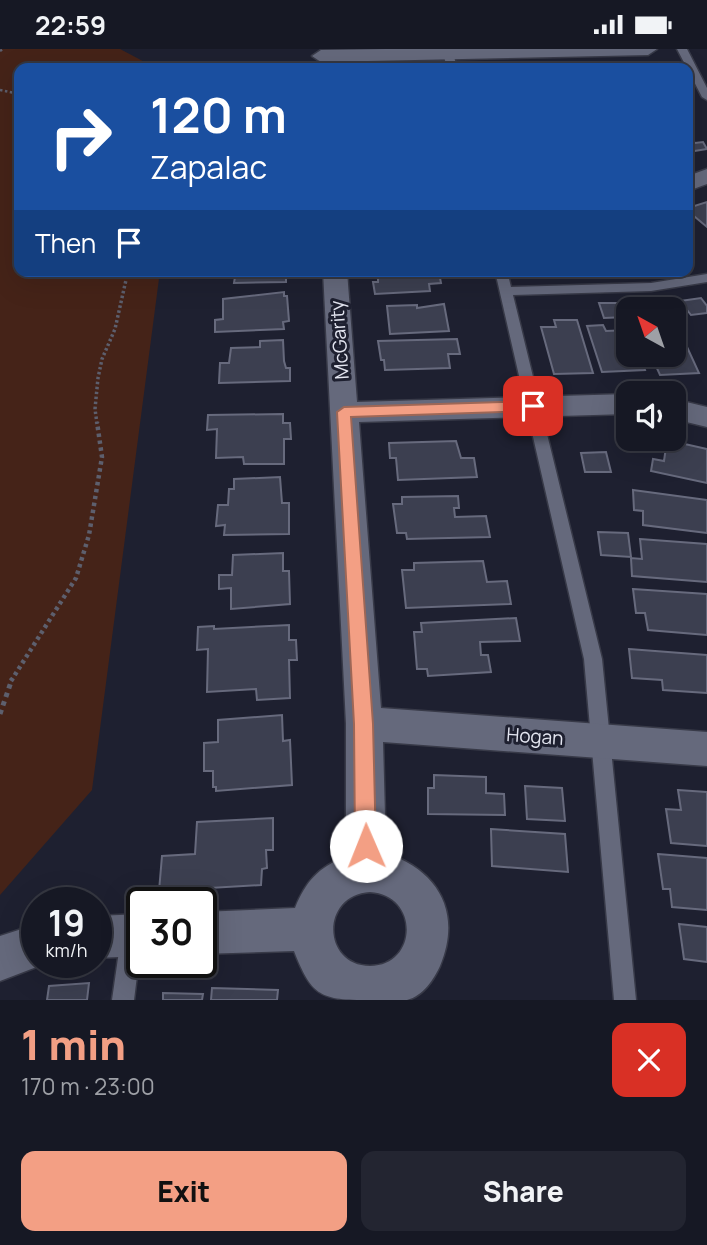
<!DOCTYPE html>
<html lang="en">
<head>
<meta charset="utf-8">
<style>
  :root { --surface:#161824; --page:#232531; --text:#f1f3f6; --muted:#9ea0a6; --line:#353741; --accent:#f39f84 }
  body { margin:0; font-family:Manrope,sans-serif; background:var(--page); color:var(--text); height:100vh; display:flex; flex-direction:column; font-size:26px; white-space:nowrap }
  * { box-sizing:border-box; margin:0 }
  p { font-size:23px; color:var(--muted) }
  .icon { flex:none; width:38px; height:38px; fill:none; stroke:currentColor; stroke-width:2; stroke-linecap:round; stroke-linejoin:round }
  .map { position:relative; height:951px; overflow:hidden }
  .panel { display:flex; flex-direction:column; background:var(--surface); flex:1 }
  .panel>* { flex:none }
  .hud { position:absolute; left:14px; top:14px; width:679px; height:214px; border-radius:14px; box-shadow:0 7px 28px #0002,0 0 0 2px var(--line); background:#1a4fa0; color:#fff; overflow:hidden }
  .needle { width:46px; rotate:320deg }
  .fabs { position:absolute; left:616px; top:248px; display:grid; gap:14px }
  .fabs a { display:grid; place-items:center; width:70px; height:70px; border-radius:14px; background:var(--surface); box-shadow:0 7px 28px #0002,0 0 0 2px var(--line); font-size:35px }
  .speed { position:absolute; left:21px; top:838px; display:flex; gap:14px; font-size:35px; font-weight:700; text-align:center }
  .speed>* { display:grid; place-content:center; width:91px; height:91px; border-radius:50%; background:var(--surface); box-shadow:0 7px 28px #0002,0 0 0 2px var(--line); line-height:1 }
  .speed small { font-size:18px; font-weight:400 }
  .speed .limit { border:4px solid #111; border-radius:10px; background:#fff; color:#111 }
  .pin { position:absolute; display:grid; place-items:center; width:60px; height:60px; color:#fff; margin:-30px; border-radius:14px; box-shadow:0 4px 10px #0006 }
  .me { position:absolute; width:77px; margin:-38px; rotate:359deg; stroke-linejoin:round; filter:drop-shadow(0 0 5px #0008) }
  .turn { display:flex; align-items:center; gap:24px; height:147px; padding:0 21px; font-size:32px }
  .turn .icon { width:91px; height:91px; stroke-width:2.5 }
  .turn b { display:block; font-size:49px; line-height:60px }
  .then { display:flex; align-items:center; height:66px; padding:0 21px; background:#0003; gap:14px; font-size:26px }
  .round { display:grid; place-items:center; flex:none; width:74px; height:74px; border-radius:14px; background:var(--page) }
  .summary { display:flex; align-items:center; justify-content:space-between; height:119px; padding:0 21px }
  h1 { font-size:42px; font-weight:800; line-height:52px; color:var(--accent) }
  .button { display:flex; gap:14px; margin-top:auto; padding:14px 21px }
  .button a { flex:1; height:80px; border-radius:14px; background:var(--accent); color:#111; font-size:28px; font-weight:800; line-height:80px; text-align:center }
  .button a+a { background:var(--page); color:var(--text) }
  .status { display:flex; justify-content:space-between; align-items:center; height:49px; padding:0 35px; background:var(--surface); direction:ltr }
  .status svg { height:19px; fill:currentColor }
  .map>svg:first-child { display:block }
  .green { fill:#452318 }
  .building { fill:#3c3f50; stroke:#676a7d; stroke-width:2 }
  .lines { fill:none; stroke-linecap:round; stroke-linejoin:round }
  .lane-casing { stroke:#383a48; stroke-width:3 }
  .street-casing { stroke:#383a48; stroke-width:3 }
  .path-far3 { stroke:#5d5f6d; stroke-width:2.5; stroke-dasharray:2.5 2.5; stroke-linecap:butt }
  .path-far2 { stroke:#5d5f6d; stroke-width:3.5; stroke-dasharray:2.5 2.5; stroke-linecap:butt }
  .path-far1 { stroke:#5d5f6d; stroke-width:4.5; stroke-dasharray:3.5 3.5; stroke-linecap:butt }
  .path { stroke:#5d5f6d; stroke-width:5; stroke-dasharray:4.5 4.5; stroke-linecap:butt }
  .lane { fill:#65697c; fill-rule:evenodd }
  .street { fill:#65697c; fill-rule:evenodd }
  .route { fill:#f39f84; stroke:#9e6756; stroke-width:2 }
  .labels { text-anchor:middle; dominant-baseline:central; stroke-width:6; stroke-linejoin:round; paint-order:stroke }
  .street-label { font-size:19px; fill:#e3e5f0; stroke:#1e2030 }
</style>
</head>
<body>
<div class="status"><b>22:59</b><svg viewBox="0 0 49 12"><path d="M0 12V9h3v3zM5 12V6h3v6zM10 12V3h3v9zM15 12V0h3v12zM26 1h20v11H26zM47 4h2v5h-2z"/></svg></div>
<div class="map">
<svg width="707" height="951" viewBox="0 0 707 951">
  <rect width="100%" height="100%" fill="#1e2030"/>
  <path class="green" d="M0,0H120L156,19H19V222H160L92,741L0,846Z"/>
  <path class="building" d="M651,14L658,19L601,18L603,15Z
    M688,85L695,94L703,93L707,100L688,103Z
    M707,153V178L688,162V159Z
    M229,222H286V233L234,234L235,228H229Z
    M378,222H442L443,229H440L441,234L429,235L430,242L375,245L373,233H378Z
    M284,243V247H287L289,272L283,273L284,280L215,283V271L223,270V250Z
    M701,249L707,257V264L691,266L680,252Z
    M664,253L669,261H645L641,255Z
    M599,254H621L626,268L604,269Z
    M444,255L449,282L390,285L387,257L417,256V259Z
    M554,271H577L593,324L554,325L541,278H556Z
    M603,276L606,282L628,281V306H640L645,321L602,323L587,277Z
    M674,287H682L699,324L660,326L651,306H674Z
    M457,290L460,305H448L450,319L385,321L384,311H381L378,292Z
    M283,291L284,312L286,319H290V332L219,334L220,314H229L231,299L260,298V292Z
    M283,365V374H290L291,390H284V415H244L243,408L216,409L217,380L207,381L208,366Z
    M667,391L707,400V434L651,422L653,410L664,412Z
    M456,392L461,409H474L477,428L398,431L396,409H390L389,394Z
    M606,403L611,423H585L581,404Z
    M280,428L282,454H289V485L224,486L225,476L216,477L218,456H228L229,440H234V430Z
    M633,441L707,451V484L643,476V462L634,461Z
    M458,447L459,459H454L455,468L486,467L490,488L407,490L406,484H397L393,455H402V448Z
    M598,483L628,484L631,508L601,506Z
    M640,490L707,495V533L632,527L631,509L642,510Z
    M283,504V522H289L290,555L231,560V539L219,540V526H232L233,506Z
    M483,512L487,533L507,532L511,555L406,559L402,521H414V514Z
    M633,540L707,545V586L648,581L645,564H636Z
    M516,569L520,592L480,593L481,606H488L491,623L428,627L427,620H417L414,583H422L421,574Z
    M289,576V591H296L297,611H289L290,649L257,651L256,640L207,643L208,600L197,601L198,578L214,577V580Z
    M629,600L707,606V644L663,641L662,631L632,629Z
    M282,666L283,692L290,691L292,736L216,742V738H213V722H204V694L218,693V671Z
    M434,726L486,728V744L504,745L505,766L428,765V739H434Z
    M525,737L562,739L565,772L527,770Z
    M678,741L707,743V797L671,794L666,760L681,761Z
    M273,769V801H266L267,819L262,820L261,836L159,842L162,807L195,805L197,773Z
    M491,780L565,785L568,823L492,817Z
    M658,805L707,809V861L672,858L670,840H663Z
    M679,875L707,878V913L684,910Z
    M89,934L87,951H47L49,937Z
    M212,939L278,941L277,951H211Z
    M163,944L203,945L202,951H163Z"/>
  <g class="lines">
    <defs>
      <path id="lane" d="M442,0H452L457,19H447Z
        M677,0H687L707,39V51L702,48Z
        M495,222H507L511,238L651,234L707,225V233L651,242L513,246L602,610L636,951H614L584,610Z
        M132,877L140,880L142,886L134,951H112L121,888L124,880Z"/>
      <path id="street" d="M385,0H657L648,6L321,13L312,7L321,1Z
        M707,120V135L688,142V127Z
        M323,222H347L357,353L628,345V365L359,373L381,659L707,683V717L383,693L386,804C439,822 462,864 440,917C434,930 423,947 407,951C395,951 378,951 365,951C319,951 311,945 294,902L201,905V863L295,859C306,832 318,819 346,807V675ZM370,843C420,846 418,917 370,917C322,917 320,846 370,843Z
        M674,350L707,358V378L674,370Z
        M142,865V907L96,909V867Z
        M37,875V914H47L0,932V887Z"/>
    </defs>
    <use href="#lane" class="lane-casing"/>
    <use href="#street" class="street-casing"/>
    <path class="path-far3" d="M0,2L3,0
      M0,41L19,45"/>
    <path class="path-far2" d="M97,375L95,360L98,329L102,310L115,280L128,222"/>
    <path class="path-far1" d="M11,632L76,529L89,486L102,408L97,373"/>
    <path class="path" d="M0,665L12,630"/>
    <use href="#lane" class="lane"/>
    <use href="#street" class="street"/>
  </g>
  <path class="route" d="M533,352L540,357L533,362L351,368L373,675L376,797L373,804L366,807L358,804L355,797L354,675L337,363L344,358Z"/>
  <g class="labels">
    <g class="street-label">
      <text transform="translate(339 291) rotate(-94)">McGarity</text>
      <text transform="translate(535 687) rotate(4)">Hogan</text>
    </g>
  </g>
</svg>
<div class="fabs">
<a><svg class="needle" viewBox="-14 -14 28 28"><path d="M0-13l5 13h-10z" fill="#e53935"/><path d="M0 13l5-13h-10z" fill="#9ea0a6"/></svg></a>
<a><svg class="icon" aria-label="sound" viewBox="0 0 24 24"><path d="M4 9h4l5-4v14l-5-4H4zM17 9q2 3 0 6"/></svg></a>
</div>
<div class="speed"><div>19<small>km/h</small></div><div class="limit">30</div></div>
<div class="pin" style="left:533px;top:357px;background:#d93025"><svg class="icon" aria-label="arrive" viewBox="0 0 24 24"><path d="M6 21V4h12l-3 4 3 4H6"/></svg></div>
<svg class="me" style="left:366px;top:797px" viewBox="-20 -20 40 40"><circle r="19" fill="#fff"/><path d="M0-13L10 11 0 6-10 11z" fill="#f39f84"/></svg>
<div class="hud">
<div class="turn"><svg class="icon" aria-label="right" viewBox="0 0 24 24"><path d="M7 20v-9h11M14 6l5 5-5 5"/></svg><div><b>120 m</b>Zapalac</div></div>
<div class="then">Then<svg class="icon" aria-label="arrive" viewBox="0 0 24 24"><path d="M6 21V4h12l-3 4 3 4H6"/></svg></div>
</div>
</div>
<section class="panel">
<div class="summary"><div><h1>1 min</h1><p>170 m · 23:00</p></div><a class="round" style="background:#d93025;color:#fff"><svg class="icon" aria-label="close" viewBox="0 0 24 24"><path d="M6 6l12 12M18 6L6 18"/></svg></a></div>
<div class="button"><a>Exit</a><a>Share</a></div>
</section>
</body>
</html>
